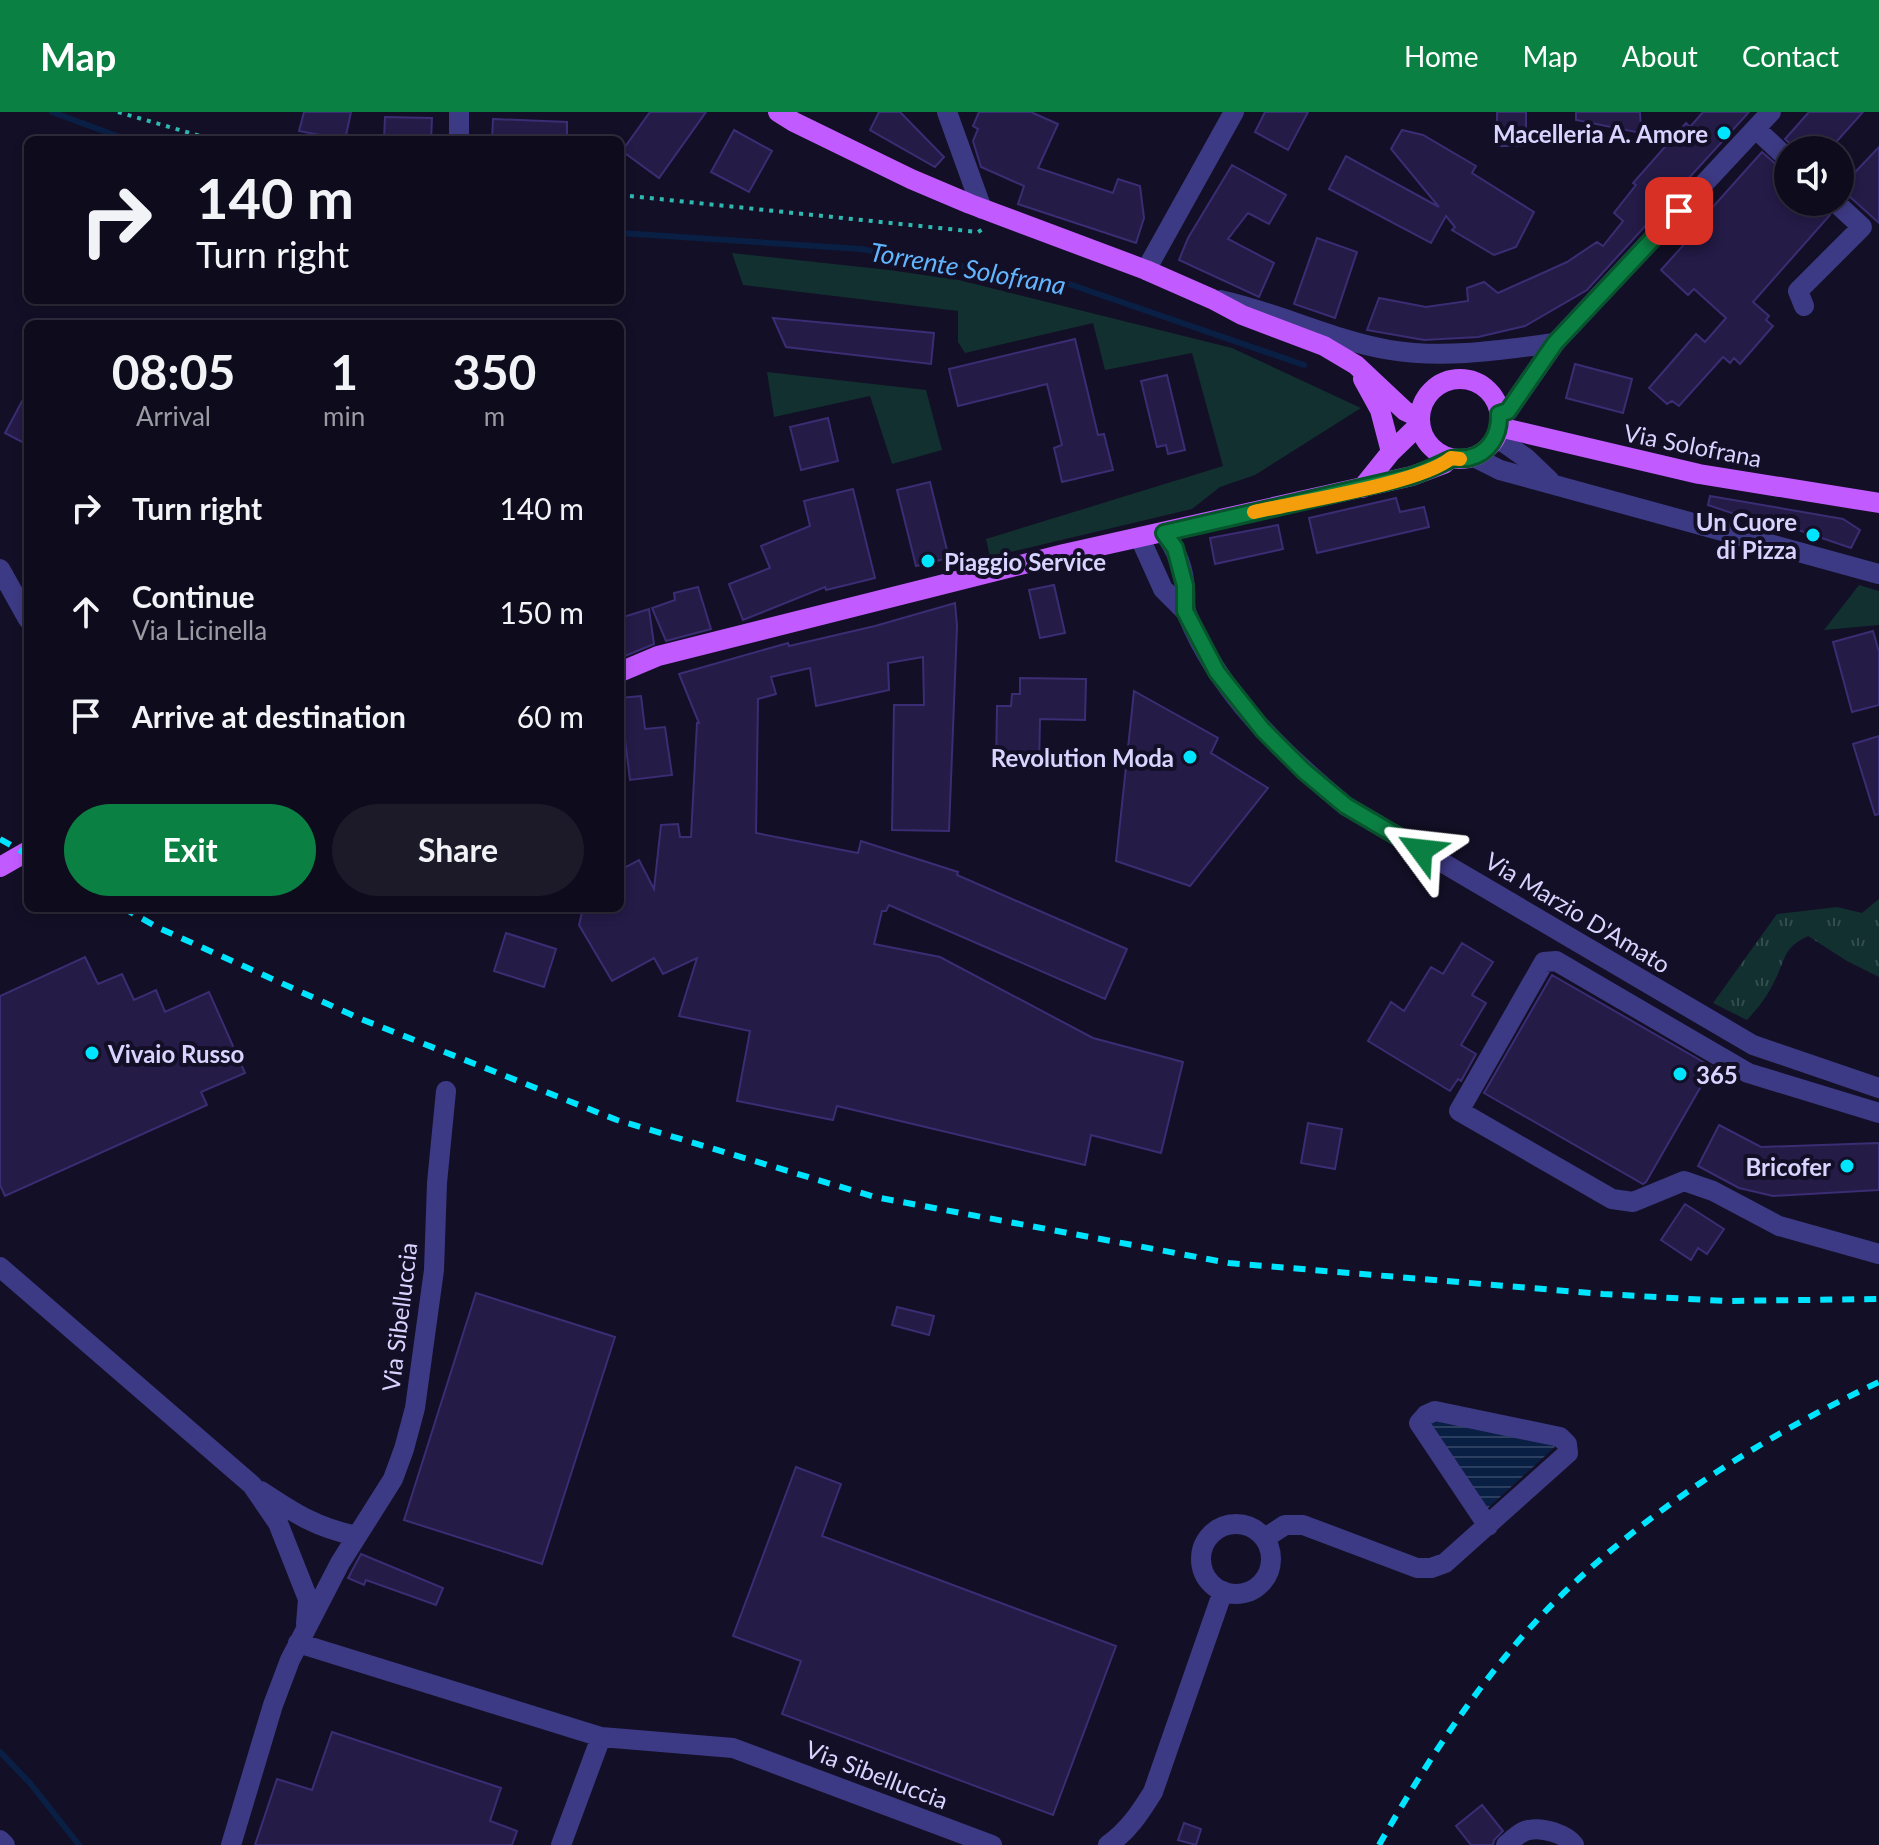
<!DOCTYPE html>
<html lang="en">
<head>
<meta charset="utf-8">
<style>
  :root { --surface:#0e0b1c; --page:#1c1929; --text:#f1f3f6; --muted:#9b9ba3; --line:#2e2b3b; --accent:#0b8043 }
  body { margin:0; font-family:Lato,sans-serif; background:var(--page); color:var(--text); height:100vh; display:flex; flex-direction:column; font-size:30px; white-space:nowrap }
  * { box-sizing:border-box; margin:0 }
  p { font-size:26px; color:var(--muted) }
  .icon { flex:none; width:44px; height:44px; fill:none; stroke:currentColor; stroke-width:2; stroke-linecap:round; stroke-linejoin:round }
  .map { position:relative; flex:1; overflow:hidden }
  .side { position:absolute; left:24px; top:208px; width:600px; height:592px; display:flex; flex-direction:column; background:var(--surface); border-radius:12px; box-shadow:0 4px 12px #0003,0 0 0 2px var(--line) }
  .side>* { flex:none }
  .hud { position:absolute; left:24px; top:24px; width:600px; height:168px; border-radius:12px; box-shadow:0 4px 12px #0003,0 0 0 2px var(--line); background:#0e0b1c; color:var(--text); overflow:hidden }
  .controls { position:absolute; left:1774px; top:24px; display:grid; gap:16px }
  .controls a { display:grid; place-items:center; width:80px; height:80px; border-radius:50%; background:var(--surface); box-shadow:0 4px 12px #0003,0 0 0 2px var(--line); font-size:40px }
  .pin { position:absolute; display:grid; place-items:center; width:68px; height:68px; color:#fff; margin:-34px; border-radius:16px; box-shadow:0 4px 12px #0006 }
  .me { position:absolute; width:88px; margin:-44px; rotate:300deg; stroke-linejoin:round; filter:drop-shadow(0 0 6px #0008) }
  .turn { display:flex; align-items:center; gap:28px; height:168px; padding:0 40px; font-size:36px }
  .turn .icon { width:104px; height:104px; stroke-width:2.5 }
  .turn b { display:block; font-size:56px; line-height:68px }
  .eta { display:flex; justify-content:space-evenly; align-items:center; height:136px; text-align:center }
  .eta b { font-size:48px; font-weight:700; line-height:56px }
  .cta { display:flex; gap:16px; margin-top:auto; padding:16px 40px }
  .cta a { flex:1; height:92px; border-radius:48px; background:var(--accent); color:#fff; font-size:32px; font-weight:700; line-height:92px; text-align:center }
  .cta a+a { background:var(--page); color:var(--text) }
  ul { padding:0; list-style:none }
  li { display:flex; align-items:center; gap:24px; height:104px; padding:0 40px }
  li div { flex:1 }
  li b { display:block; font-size:30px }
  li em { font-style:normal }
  header { display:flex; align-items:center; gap:48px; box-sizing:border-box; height:112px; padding:0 40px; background:var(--accent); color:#fff }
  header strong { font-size:38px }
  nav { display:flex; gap:44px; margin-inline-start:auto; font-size:28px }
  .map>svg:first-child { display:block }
  .grass { fill:url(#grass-tufts) }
  .garden { fill:#12302f }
  .water { fill:url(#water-rules) }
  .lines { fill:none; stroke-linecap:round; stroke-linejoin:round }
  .stream { stroke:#0a1f44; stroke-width:6 }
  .building { fill:#241b47; stroke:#3b2d73; stroke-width:2 }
  .path { stroke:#2fb8b0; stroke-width:4; stroke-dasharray:4 6; stroke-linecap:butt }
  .minor { stroke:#3d3a85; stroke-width:20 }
  .major { stroke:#c25bff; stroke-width:20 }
  .rail { stroke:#00e5ff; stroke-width:6; stroke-dasharray:12 10; stroke-linecap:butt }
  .route-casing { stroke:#07532c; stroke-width:20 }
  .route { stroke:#0b8043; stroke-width:14 }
  .slow { stroke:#f59e0b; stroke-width:14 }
  .poi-dot { fill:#00e5ff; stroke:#130f26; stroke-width:3 }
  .labels { text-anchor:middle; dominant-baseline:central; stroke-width:8; stroke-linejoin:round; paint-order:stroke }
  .poi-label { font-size:24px; font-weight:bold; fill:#d9d4ff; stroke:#130f26; text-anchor:end }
  .street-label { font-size:24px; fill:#d9d4ff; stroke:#130f26 }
  .water-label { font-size:26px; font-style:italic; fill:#62b6ff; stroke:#130f26 }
</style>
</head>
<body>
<header>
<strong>Map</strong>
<nav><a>Home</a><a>Map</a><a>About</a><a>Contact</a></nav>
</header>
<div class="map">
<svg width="1879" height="1733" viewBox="0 0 1879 1733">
  <defs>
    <pattern id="grass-tufts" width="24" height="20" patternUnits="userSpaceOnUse" patternTransform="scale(2)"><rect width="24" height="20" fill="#12302f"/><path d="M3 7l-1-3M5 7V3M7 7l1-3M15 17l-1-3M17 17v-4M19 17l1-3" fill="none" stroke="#344d4e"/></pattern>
    <pattern id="water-rules" width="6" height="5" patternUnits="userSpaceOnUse" patternTransform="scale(2)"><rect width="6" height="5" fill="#0a1f44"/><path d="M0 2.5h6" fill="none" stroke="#2d3f60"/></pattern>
  </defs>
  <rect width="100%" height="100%" fill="#130f26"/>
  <path class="grass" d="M1879,787V865L1847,849L1808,824C1782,836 1786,848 1774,870C1767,885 1758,896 1747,908L1713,891L1777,802L1837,795L1862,801Z"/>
  <path class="garden" d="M732,141L889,158L959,168L1232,236L1361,296L1255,363L1220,375L1192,397L990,445L986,427L1223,354L1192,241L1105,258L1093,211L965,241L958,230V199L743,173Z
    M767,260L926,278L942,338L892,352L870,284L774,305Z
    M1859,473L1879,479V513L1824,518Z"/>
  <path class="water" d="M1433,1304L1558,1332L1487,1397L1428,1309Z"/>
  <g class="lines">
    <path class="stream" d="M52,0L128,28
      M620,121L861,137L1069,172L1304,253
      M0,1640L30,1671L79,1733"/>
  </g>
  <path class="building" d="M304,0H351L345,28L299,19Z
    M650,0H706L659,66L622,39Z
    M879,0H900L944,45L935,55L870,18Z
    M979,0H1031L1058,12L1038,56L1113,81L1118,67L1140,74L1144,106L1136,131L1018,92L1024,74L981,55L973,29L978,17L973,14Z
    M1265,0H1308L1288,38L1255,20Z
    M1497,0H1526V34H1497Z
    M1576,0H1640L1641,21L1576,8Z
    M1703,0H1749L1587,178L1525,214L1478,225L1424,228L1367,218L1379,186L1426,195L1468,189L1467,176L1484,170L1498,181L1567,150L1597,130L1603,134L1623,109L1614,101L1636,73L1633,71L1686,11L1690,15Z
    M1809,0H1863L1829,38H1797L1785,27Z
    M385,5L432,6L431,28H384Z
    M493,7L567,10V28H492Z
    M734,18L772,39L749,80L711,60Z
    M1402,18L1423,23L1476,54L1472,61L1534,100L1516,135L1494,143L1452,118L1455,115L1446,104L1431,131L1329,77L1346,44L1439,95L1391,37Z
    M1879,35V111L1840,76Z
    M1762,40L1788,63V90H1818L1830,103L1753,190L1769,204L1766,208L1773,214L1740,252L1734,246L1730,251L1723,245L1679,294L1672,289L1667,292L1649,276L1696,222L1705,230L1726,206L1694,177L1688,183L1661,158L1697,118L1694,116Z
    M1232,53L1286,83L1269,112L1248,101L1228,127L1274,151L1259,185L1179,148L1188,126Z
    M1317,126L1357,140L1335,206L1294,192Z
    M773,206L934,221L931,252L786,235Z
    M1075,227L1098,323L1104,322L1113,358L1062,370L1054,336L1062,333L1047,272L958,294L949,257Z
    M1575,252L1632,267L1623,301L1566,286Z
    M1167,263L1185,338L1168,342L1166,333L1157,335L1141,269Z
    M28,278V333L5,321Z
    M828,306L838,349L801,358L790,315Z
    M930,370L949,446L916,454L897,378Z
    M853,377L875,466L826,478L825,475L743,508L729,472L770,456L761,434L810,414L804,389Z
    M1710,384L1843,407L1860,418L1851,436L1769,408L1767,413L1708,393Z
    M1396,386L1400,400L1424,395L1429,415L1317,441L1309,406Z
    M1278,413L1283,437L1215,452L1210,426Z
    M1054,473L1065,521L1040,526L1029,478Z
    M698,475L711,517L666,529L652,496L675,488L674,481Z
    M955,491L957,514L949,719L892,718L894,593H924L923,545L888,551L889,578L816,594L810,556L771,565L776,582L758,587L756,721L858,741L861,729L958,760L957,763L1127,837L1105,887L889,793L886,799H882L874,832L940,845L1093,926L1183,950L1161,1041L1091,1023L1085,1053L837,994L833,1008L737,989L750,919L679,904L697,846L663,862L654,846L612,869L579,813L583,796H620V758L639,748L654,777L661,713L678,712L680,725H691L697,611H699L679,562L788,531L789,534L875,514Z
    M649,497L654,532L620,546V506Z
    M1873,519L1879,540V593L1852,600L1833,530Z
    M1020,566L1086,567L1085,608L1040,607L1039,656L996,655L997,594H1011L1012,582H1020Z
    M1134,579L1218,626L1211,641L1268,676L1190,774L1116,749Z
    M641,584L645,617L665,615L672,663L630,668L620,586Z
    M1879,624V702L1875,703L1853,632Z
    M506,821L556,837L544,875L494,859Z
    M1462,831L1493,850L1472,883L1486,891L1461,933L1476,942L1461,969L1458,967L1450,979L1368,929L1391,890L1404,899L1431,855L1443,862Z
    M85,845L98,872L122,862L134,888L156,878L165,900L209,880L245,961L201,980L207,993L5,1084L0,1073V884Z
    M1552,863L1712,955L1646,1070L1643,1072L1484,981Z
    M1308,1011L1342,1017L1335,1057L1301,1051Z
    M1719,1013L1761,1035L1879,1031V1078L1773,1084L1739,1076L1698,1054Z
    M1685,1092L1724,1117L1707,1142L1698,1136L1691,1148L1661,1128Z
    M476,1181L615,1225L542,1452L404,1408Z
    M897,1195L934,1204L929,1223L892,1213Z
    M796,1355L841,1372L822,1424L1116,1534L1053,1703L782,1602L801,1549L733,1524Z
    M361,1442L443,1476L436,1493L366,1468L364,1473L348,1466Z
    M332,1620L501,1676L490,1709L517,1719L512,1733H255L277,1667L312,1678Z
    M1482,1693L1503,1719L1494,1728L1493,1733H1471L1456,1714Z
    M1184,1711L1201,1717L1196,1733L1178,1728Z"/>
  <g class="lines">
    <path class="path" d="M118,0L214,28
      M620,83L978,120L983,117"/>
    <path class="minor" d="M459,0V28
      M947,0L982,97
      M1756,17L1788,47
      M1146,158L1234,0
      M1220,188C1277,200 1334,229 1390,238C1445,247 1501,238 1555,231
      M1804,194L1798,179L1862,115L1835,90
      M1499,302L1508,299L1555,231L1771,0
      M1496,325L1526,346L1550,369
      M1474,345L1500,358L1879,462
      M1164,421C1176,437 1184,457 1185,478C1186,486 1184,495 1187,502C1219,581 1282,641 1346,694L1753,933L1879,976
      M1140,426L1163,477L1185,499
      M0,457L28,507
      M1879,1001L1748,961L1556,849L1544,850L1459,999L1612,1087L1633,1090L1684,1069L1713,1079L1779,1114L1879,1142
      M0,1155L252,1373L278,1411L308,1487L306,1512
      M261,1379C294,1401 317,1416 357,1424
      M1201 1447a35 35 0 1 1 70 0a35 35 0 1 1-70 0Z
      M1265,1426L1285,1413H1303L1417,1456H1431L1445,1451L1568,1341L1567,1332L1560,1325L1435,1299L1426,1303L1419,1311L1488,1414
      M298,1531L601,1625L733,1636L992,1733
      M0,1728L5,1733
      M231,1733L273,1593L290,1548L340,1451L393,1367L404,1337L415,1296L434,1158L437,1071L446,979
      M561,1733L601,1625
      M1108,1733C1128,1719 1140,1701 1153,1680L1223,1479
      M1506,1733C1512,1728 1521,1719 1529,1718C1543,1715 1566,1722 1574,1733"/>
    <path class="major" d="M778,0L794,10L911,67L970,92L1146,158L1212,187L1242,203L1324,234L1356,253L1405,299L1420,306
      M1363,267L1380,298L1391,340
      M1420 307a40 40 0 1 1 80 0a40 40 0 1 1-80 0Z
      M1499,315L1699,362L1879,391
      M1362,376L1391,340L1420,312
      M620,560L658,544L1064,442L1412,364L1444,352L1451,346
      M0,755L28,739"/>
    <path class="rail" d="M0,727L28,743
      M123,796L159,816L361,907L617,1008L875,1085L1229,1151L1603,1182L1725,1189L1879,1187
      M1379,1733C1435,1635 1499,1538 1584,1462C1671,1383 1773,1320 1879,1270"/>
  </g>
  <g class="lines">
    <defs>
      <path id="route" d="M1421,738L1346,694L1304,659L1263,618L1217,560L1185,499V474L1175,436L1164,421L1412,364C1425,359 1437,354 1449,348C1454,345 1461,347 1468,346C1489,342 1500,323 1499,302L1508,299L1555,231L1679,99"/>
    </defs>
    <use href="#route" class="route-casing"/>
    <use href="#route" class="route"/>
    <path class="slow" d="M1254,400C1297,390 1422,371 1451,346L1460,347"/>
  </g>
  <g class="poi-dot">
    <circle cx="1724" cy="21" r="8"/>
    <circle cx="1813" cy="423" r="8"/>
    <circle cx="928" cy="449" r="8"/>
    <circle cx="1190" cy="645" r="8"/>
    <circle cx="92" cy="941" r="8"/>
    <circle cx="1680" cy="962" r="8"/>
    <circle cx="1847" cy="1054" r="8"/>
  </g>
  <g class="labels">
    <g class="poi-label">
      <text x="1708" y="21">Macelleria A. Amore</text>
      <text x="1797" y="409">Un Cuore<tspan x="1797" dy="28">di Pizza</tspan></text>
      <text x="944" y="449" text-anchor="start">Piaggio Service</text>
      <text x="1174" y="645">Revolution Moda</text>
      <text x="108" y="941" text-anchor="start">Vivaio Russo</text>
      <text x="1696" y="962" text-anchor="start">365</text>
      <text x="1831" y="1054">Bricofer</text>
    </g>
    <g class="street-label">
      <text transform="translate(1693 333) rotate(11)">Via Solofrana</text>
      <text transform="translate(1578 800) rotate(31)">Via Marzio D'Amato</text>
      <text transform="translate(399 1205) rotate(-83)">Via Sibelluccia</text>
      <text transform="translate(877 1662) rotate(21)">Via Sibelluccia</text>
    </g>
    <g class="water-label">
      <text transform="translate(968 156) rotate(10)">Torrente Solofrana</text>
    </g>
  </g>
</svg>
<div class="controls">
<a><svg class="icon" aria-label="sound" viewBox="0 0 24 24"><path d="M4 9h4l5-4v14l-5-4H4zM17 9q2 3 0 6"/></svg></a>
</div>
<div class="pin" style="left:1679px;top:99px;background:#d93025"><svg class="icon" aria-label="arrive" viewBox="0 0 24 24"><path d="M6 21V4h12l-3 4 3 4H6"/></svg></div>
<svg class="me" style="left:1421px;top:738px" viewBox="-20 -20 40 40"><path d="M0-17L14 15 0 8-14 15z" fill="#0b8043" stroke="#fff" stroke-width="4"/></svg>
<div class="hud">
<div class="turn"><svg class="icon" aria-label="right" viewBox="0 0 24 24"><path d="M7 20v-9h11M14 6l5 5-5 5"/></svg><div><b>140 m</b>Turn right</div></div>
</div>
<section class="side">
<div class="eta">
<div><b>08:05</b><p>Arrival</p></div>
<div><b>1</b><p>min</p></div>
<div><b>350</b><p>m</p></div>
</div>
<ul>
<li><svg class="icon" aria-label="right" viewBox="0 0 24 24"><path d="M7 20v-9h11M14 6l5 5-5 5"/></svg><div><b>Turn right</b></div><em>140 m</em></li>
<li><svg class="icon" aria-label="ahead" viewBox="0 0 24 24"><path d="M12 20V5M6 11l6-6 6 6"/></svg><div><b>Continue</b><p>Via Licinella</p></div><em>150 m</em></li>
<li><svg class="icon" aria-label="arrive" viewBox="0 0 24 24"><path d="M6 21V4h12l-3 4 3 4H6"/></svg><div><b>Arrive at destination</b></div><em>60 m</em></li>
</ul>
<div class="cta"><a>Exit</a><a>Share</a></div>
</section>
</div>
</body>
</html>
